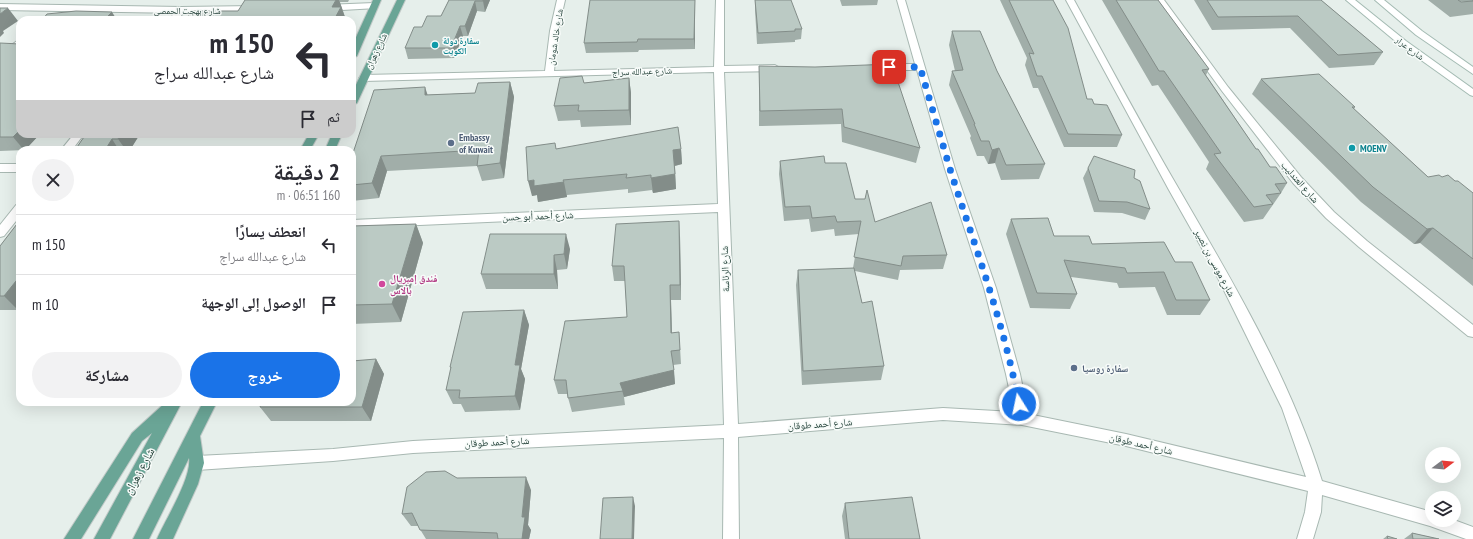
<!DOCTYPE html>
<html lang="ar">
<head>
<meta charset="utf-8">
<style>
  :root { --surface:#fff; --page:#f2f2f3; --text:#2b2b33; --muted:#7c7c81; --line:#e1e1e2; --accent:#1a73e8 }
  body { margin:0; font-family:"PT Sans Narrow","Noto Naskh Arabic",sans-serif; background:var(--page); color:var(--text); direction:rtl; height:100vh; display:flex; flex-direction:column; font-size:15px; white-space:nowrap }
  * { box-sizing:border-box; margin:0 }
  p { font-size:13px; color:var(--muted) }
  .icon { flex:none; width:22px; height:22px; fill:none; stroke:currentColor; stroke-width:2; stroke-linecap:round; stroke-linejoin:round }
  .map { position:relative; flex:1; overflow:hidden; direction:ltr }
  .sheet { position:absolute; left:16px; top:146px; width:340px; height:260px; display:flex; flex-direction:column; background:var(--surface); border-radius:12px; box-shadow:0 4px 16px #0002; direction:rtl }
  .sheet>* { flex:none }
  .guide { position:absolute; left:16px; top:16px; width:340px; height:122px; border-radius:12px; box-shadow:0 4px 16px #0002; direction:rtl; background:#fff; color:var(--text); overflow:hidden }
  .needle { width:26px; rotate:74deg }
  .tools { position:absolute; left:1425px; top:447px; display:grid; gap:8px }
  .tools a { display:grid; place-items:center; width:36px; height:36px; border-radius:50%; background:var(--surface); box-shadow:0 4px 16px #0002; font-size:20px }
  .pin { position:absolute; display:grid; place-items:center; width:34px; height:34px; color:#fff; margin:-17px; border-radius:8px; box-shadow:0 2px 6px #0006 }
  .me { position:absolute; width:44px; margin:-22px; rotate:350deg; stroke-linejoin:round; filter:drop-shadow(0 0 3px #0008) }
  .turn { display:flex; align-items:center; gap:14px; height:84px; padding:0 16px; font-size:18px }
  .turn .icon { width:52px; height:52px; stroke-width:2.5 }
  .turn b { display:block; font-size:28px; line-height:34px }
  .then { display:flex; align-items:center; height:38px; padding:0 16px; background:#0003; gap:8px; font-size:15px }
  .round { display:grid; place-items:center; flex:none; width:42px; height:42px; border-radius:21px; background:var(--page) }
  .overview { display:flex; align-items:center; justify-content:space-between; height:68px; padding:0 16px }
  h1 { font-size:24px; font-weight:800; line-height:30px }
  .cta { display:flex; gap:8px; margin-top:auto; padding:8px 16px }
  .cta a { flex:1; height:46px; border-radius:24px; background:var(--accent); color:#fff; font-size:16px; font-weight:800; line-height:46px; text-align:center }
  .cta a+a { background:var(--page); color:var(--text) }
  ul { padding:0; list-style:none }
  li { display:flex; align-items:center; gap:12px; height:60px; padding:0 16px; border-top:1px solid var(--line) }
  li div { flex:1 }
  li b { display:block; font-size:15px }
  li em { font-style:normal }
  .map>svg:first-child { display:block }
  .lines { fill:none; stroke-linecap:round; stroke-linejoin:round }
  .minor-casing { stroke:#a8b8b2; stroke-width:2 }
  .tertiary-casing { stroke:#a8b8b2; stroke-width:2 }
  .secondary-casing { stroke:#a4bbb3; stroke-width:2 }
  .primary-casing { stroke:#c2cac8; stroke-width:2 }
  .minor { fill:#fff; fill-rule:evenodd }
  .tertiary { fill:#fff; fill-rule:evenodd }
  .secondary { fill:#fff; fill-rule:evenodd }
  .primary { fill:#6aa596; fill-rule:evenodd }
  .wall { fill:#a1aea9 }
  .shaded-wall { fill:#838d89 }
  .building { fill:#bbcac4; stroke:#838d89 }
  .route { stroke:#1a73e8; stroke-width:7; stroke-dasharray:0 12.6 }
  .culture-dot { fill:#0f9aa8; stroke:#f7fbf9; stroke-width:1.5 }
  .service-dot { fill:#5c6f8a; stroke:#f7fbf9; stroke-width:1.5 }
  .hotel-dot { fill:#d1479c; stroke:#f7fbf9; stroke-width:1.5 }
  .labels { text-anchor:middle; dominant-baseline:central; stroke-width:3; stroke-linejoin:round; paint-order:stroke }
  .far-street-label { font-size:9px; fill:#24423a; stroke:#f7fbf9 }
  .far-culture-label { font-size:9px; font-weight:bold; fill:#0d838f; stroke:#f7fbf9; text-anchor:start }
  .service-label { font-size:10px; font-weight:bold; fill:#4e5e75; stroke:#f7fbf9; text-anchor:start }
  .culture-label { font-size:10px; font-weight:bold; fill:#0d838f; stroke:#f7fbf9; text-anchor:start }
  .street-label { font-size:10px; fill:#24423a; stroke:#f7fbf9 }
  .hotel-label { font-size:10px; font-weight:bold; fill:#b23c85; stroke:#f7fbf9; text-anchor:start }
  .near-street-label { font-size:12px; fill:#24423a; stroke:#f7fbf9 }
</style>
</head>
<body>
<div class="map">
<svg width="1473" height="539" viewBox="0 0 1473 539">
  <rect width="100%" height="100%" fill="#e6efeb"/>
  <g class="lines">
    <defs>
      <path id="minor" d="M557,0H565L558,31L554,71L714,67L716,0H724V66L775,65L780,68L775,71L724,72L738,424L943,408L1014,412L1006,374L984,288L945,169L917,70H877L872,67L877,64H915L897,0H905L955,169L996,288L1020,374L1028,414L1126,434L1306,477L1282,408L1212,266L1169,190L1066,0H1074C1109,64 1143,128 1180,191C1234,284 1290,378 1322,481L1432,512V520H1454L1473,527V539H1466L1430,526L1322,495L1321,512L1313,539H1297L1305,512L1308,491L1126,446L1022,425L943,420L738,437L739,539H723L724,438L413,453L333,461L197,470L192,468L190,463L192,458L197,456L333,449L413,441L724,425L718,212L352,228V220L718,204L714,72L364,81L359,78L364,75L545,71L550,31Z
        M1156,0H1164L1228,87L1301,177L1334,212L1367,241L1473,325V337L1468,336L1359,247L1326,218L1293,183L1222,91Z
        M0,4L181,7L185,10L181,13L0,10Z
        M20,39V46L0,60V53Z
        M0,164H20V172H0Z"/>
      <path id="tertiary" d="M374,3L378,6L377,8L325,11L321,8L325,5Z
        M255,6L259,9L258,11L183,13L178,20H169L178,8L181,7Z
        M74,134H84L72,150H61Z
        M20,204V216L4,236L0,237V225L16,205Z"/>
      <path id="secondary" d="M1346,0H1355L1406,41L1473,89V96L1470,95L1400,45Z
        M1375,0H1384L1422,31L1473,67V74L1416,35Z"/>
      <path id="primary" d="M373,0H381L357,56L352,59V46Z
        M397,0H405L357,103L352,106V93Z
        M309,134H319L310,150H300Z
        M332,134H342L335,150H325Z
        M166,402H182L110,539H94L152,433L142,441L81,539H64L132,433Z
        M203,402H217L200,436L204,463L198,484L173,539H157C165,520 192,478 189,458L149,539H133Z"/>
    </defs>
    <use href="#minor" class="minor-casing"/>
    <use href="#tertiary" class="tertiary-casing"/>
    <use href="#secondary" class="secondary-casing"/>
    <use href="#primary" class="primary-casing"/>
    <use href="#minor" class="minor"/>
    <use href="#tertiary" class="tertiary"/>
    <use href="#secondary" class="secondary"/>
    <use href="#primary" class="primary"/>
  </g>
  <path class="wall" d="M245,0H349L348,2H340L346,20H182L238,11Z
    M449,0H490L485,12L477,11L468,36H463L454,58L408,59L405,48L441,16Z
    M695,0V49L639,50L638,52L586,53L584,43Z
    M755,0L802,29L801,39L795,40V42L757,44L755,10Z
    M840,0H878L877,5L842,6Z
    M1000,0H1053L1087,99L1094,104L1122,135L1117,147H1064L1038,88H1033L1025,65L1027,58Z
    M1102,0H1158L1209,69L1206,75L1256,149L1270,167L1287,183L1281,193L1263,219L1244,222L1206,169L1209,162L1158,85L1152,86Z
    M1194,0H1321L1383,52L1374,65L1329,68L1290,28L1212,30Z
    M1428,0H1473V14L1450,17Z
    M952,31L997,71L1045,164L1039,179L1001,180L995,163L988,164L984,156H977L970,138L971,136L949,85L952,71H955L949,45Z
    M0,43L20,134H40L25,150L0,151Z
    M759,66L920,148L916,163L842,142L841,124L759,126Z
    M629,78L631,93V125L581,127L580,120L558,121L554,106L584,83Z
    M1261,79L1355,107L1354,109L1428,177H1442L1455,181L1473,193V286L1420,243L1414,244L1361,202L1252,94Z
    M510,82L514,97L504,178L482,181L477,166L387,171L379,198L352,201V156L427,95L475,93Z
    M86,134H140L130,150H75Z
    M556,149H681L682,164L675,166L676,189L653,193L652,190L628,193V189L567,195V197L538,202L537,195L532,196Z
    M780,161L825,163L855,199L875,222L947,255L943,269L900,270L898,280L855,271L862,303L884,366L881,380L802,385L796,285L798,270L853,268L859,234L835,236L834,229L811,232L809,219L784,221L779,174Z
    M1088,168L1134,178L1150,209L1145,220L1122,213L1094,212L1083,178Z
    M1011,219L1054,236L1175,262L1210,300L1200,315H1167L1155,287L1119,288L1117,283L1071,277L1077,294L1070,309L1030,308L1006,234Z
    M20,220V307L18,310H0V246Z
    M416,224L423,243L401,322L352,324V226Z
    M680,236L681,300H671L672,333L680,347L681,364L673,365L675,384L624,397L625,405L572,412L567,394H558L554,380L627,317L625,281H614L612,266Z
    M570,249L567,269L557,270L558,289H486L481,274Z
    M524,310L529,325L521,369L525,379L520,410L465,412L461,404H453L446,390L451,370L450,367Z
    M376,359L384,374L371,421H271L260,407Z
    M457,478L531,490L528,525L531,530L529,539H426L418,526H411L402,514Z
    M845,503L920,539H845L842,516Z
    M1412,533L1439,539H1404Z
    M1387,536L1397,539H1383Z"/>
  <path class="shaded-wall" d="M336,0H339L346,20H334L332,7Z
    M483,0H490L485,12L483,1Z
    M695,0V49L694,39Z
    M475,1L477,11L468,36L465,26Z
    M8,8L18,21L3,31L4,33L0,37V14Z
    M112,12L117,20H104Z
    M460,26L463,36L454,58L451,48Z
    M629,78L631,93V125L629,110Z
    M510,82L514,97L504,178L500,163Z
    M425,87L430,102L425,95Z
    M20,130V134H40L25,150H24L13,137Z
    M121,134H140L130,150H126L118,139Z
    M112,139L119,150H109L107,147Z
    M999,148L995,163L988,164L992,150Z
    M681,149L682,164L674,166L673,150Z
    M381,156L387,171L379,198L372,183Z
    M675,174L676,189L653,193L651,178Z
    M534,180L564,182L567,197L538,202L537,195L532,196L528,181Z
    M679,221L680,236L681,300L680,285Z
    M416,224L423,243L401,322L392,304Z
    M1433,228L1420,243L1414,244L1427,229Z
    M566,234L570,249L567,269L564,254Z
    M554,255L557,270L558,289L554,274Z
    M20,276V307L18,310L4,296Z
    M670,285L671,300L672,348L671,333Z
    M524,310L529,325L521,369L525,379L520,410L515,396V365Z
    M376,359L384,374L371,421L362,407Z
    M674,370L675,384L624,397L620,383Z
    M526,477L531,490L528,525L531,530L529,539H522V517Z
    M633,497L635,506L634,539H632Z"/>
  <path class="building" d="M245,0H336L332,7H341L334,20H182L186,19L192,11H238Z
    M449,0H483V1H475L465,26H460L451,48H405L414,27H422L427,16H441Z
    M590,0H695L694,39H638L637,42L584,43Z
    M755,0H791L802,29H795V31L758,33Z
    M1009,0H1053L1068,28L1087,99H1092L1094,104L1107,105L1122,135L1068,134L1042,76H1037L1029,53L1034,54Z
    M1116,0H1158L1209,69L1202,70L1256,149H1258L1270,167H1276L1287,183L1275,184L1281,193L1266,195L1273,204L1254,207L1214,154L1221,153L1164,71H1159Z
    M1207,0H1321L1383,52L1338,55L1298,16L1218,17Z
    M1458,0H1473V1L1461,2Z
    M0,8H8L0,14Z
    M76,11L112,12L104,20H42L47,14Z
    M952,31H980L997,71L1045,164L1006,165L999,148L992,150L989,141H981L974,124H975L952,71L963,70Z
    M0,43L20,44V130L13,137H0Z
    M892,64L920,148L844,127L842,109L760,111L759,66L815,67Z
    M1319,74L1355,107H1352L1428,177L1439,175L1442,177L1448,175L1455,181H1458L1473,193V259L1433,228L1427,229L1373,187L1261,79Z
    M582,76L584,83L629,78V110L578,111L579,105L554,106L560,78Z
    M510,82L500,163L477,166L479,150L381,156L372,183L352,185V156L374,90L425,87V95L475,93L478,83Z
    M678,127L681,149L673,150L675,174L651,178V175L626,178L627,174L563,180L564,182L534,186V180L528,181L526,147L555,143L556,149Z
    M86,134H121L118,139H112L107,147H100L98,150H75Z
    M824,156L825,163H846L855,199H865L867,190L875,222L931,202L947,255L903,256L901,266L854,257L861,221L837,222L835,216L812,218L810,206L785,207L780,161Z
    M1094,156L1135,170L1134,178L1140,181L1150,209L1127,202L1099,201L1088,168Z
    M1048,218L1054,236H1089L1092,244L1164,242L1175,262H1192L1210,300H1176L1164,272L1127,273L1125,268L1064,260L1077,294L1037,293L1011,219Z
    M20,220V276L4,296H0V246Z
    M679,221L680,285H670L671,333L679,332L680,350L671,351L674,370L620,383L623,391L568,398L566,380H554L565,321L627,317L624,266H612L616,224Z
    M416,224L392,304L352,305V226Z
    M490,234H566L564,254L554,255V274H481Z
    M854,268L862,303L872,301L884,366L803,371L798,270Z
    M524,310L515,365H520L515,396L459,398L460,390H446L451,367H450L463,312Z
    M376,359L362,407H260L262,402H352V361Z
    M445,471L457,478L526,477L522,517H525L522,539H498L497,533L420,530L412,513L402,514L407,487L426,472Z
    M633,497L632,539H600L603,498Z
    M912,497L920,539H849L845,503Z
    M1412,533L1439,539H1413Z
    M1387,536L1397,539H1388Z"/>
  <g class="lines">
    <path class="route" d="M889,67H920C930,101 940,135 950,169C975,247 1004,323 1019,404"/>
  </g>
  <g class="culture-dot">
    <circle cx="435" cy="45" r="4"/>
    <circle cx="1352" cy="148" r="4"/>
  </g>
  <g class="service-dot">
    <circle cx="451" cy="143" r="4"/>
    <circle cx="1074" cy="368" r="4"/>
  </g>
  <circle class="hotel-dot" cx="382" cy="284" r="4"/>
  <g class="labels">
    <g class="far-street-label">
      <text x="187" y="10">شارع بهجت الحمصي</text>
      <text transform="translate(555 37) rotate(-81)">شارع خالد شومان</text>
      <text transform="translate(1410 48) rotate(37)">شارع عرار</text>
      <text transform="translate(376 51) rotate(-65)">شارع زهران</text>
      <text transform="translate(642 71) rotate(-2)">شارع عبدالله سراج</text>
    </g>
    <g class="far-culture-label">
      <text x="443" y="40">سفارة دولة<tspan x="443" dy="10">الكويت</tspan></text>
    </g>
    <g class="service-label">
      <text x="459" y="137">Embassy<tspan x="459" dy="12">of Kuwait</tspan></text>
      <text x="1082" y="368">سفارة روسيا</text>
    </g>
    <g class="culture-label">
      <text x="1360" y="148">MOENV</text>
    </g>
    <g class="street-label">
      <text transform="translate(1300 182) rotate(49)">شارع العندليب</text>
      <text transform="translate(538 216) rotate(-2)">شارع أحمد أبو حسن</text>
      <text transform="translate(1215 263) rotate(62)">شارع موسى بن نصير</text>
      <text transform="translate(725 269) rotate(-92)">شارع الرئاسة</text>
      <text transform="translate(820 424) rotate(-4)">شارع أحمد طوقان</text>
      <text transform="translate(497 442) rotate(-3)">شارع أحمد طوقان</text>
      <text transform="translate(1141 444) rotate(13)">شارع أحمد طوقان</text>
    </g>
    <g class="hotel-label">
      <text x="390" y="278">فندق إمبريال<tspan x="390" dy="12">بالاس</tspan></text>
    </g>
    <g class="near-street-label">
      <text transform="translate(139 471) rotate(-62)">شارع زهران</text>
    </g>
  </g>
</svg>
<div class="tools">
<a><svg class="needle" viewBox="-14 -14 28 28"><path d="M0-13l5 13h-10z" fill="#e53935"/><path d="M0 13l5-13h-10z" fill="#7c7c81"/></svg></a>
<a><svg class="icon" aria-label="layers" viewBox="0 0 24 24"><path d="M12 4l9 5-9 5-9-5zM3 14l9 5 9-5"/></svg></a>
</div>
<div class="pin" style="left:889px;top:67px;background:#d93025"><svg class="icon" aria-label="arrive" viewBox="0 0 24 24"><path d="M6 21V4h12l-3 4 3 4H6"/></svg></div>
<svg class="me" style="left:1019px;top:404px" viewBox="-20 -20 40 40"><circle r="17" fill="#1a73e8" stroke="#fff" stroke-width="3"/><path d="M0-11L8 9 0 5-8 9z" fill="#fff"/></svg>
<div class="guide">
<div class="turn"><svg class="icon" aria-label="left" viewBox="0 0 24 24"><path d="M17 20v-9H6M10 6l-5 5 5 5"/></svg><div><b>150 m</b>شارع عبدالله سراج</div></div>
<div class="then">ثم<svg class="icon" aria-label="arrive" viewBox="0 0 24 24"><path d="M6 21V4h12l-3 4 3 4H6"/></svg></div>
</div>
<section class="sheet">
<div class="overview"><div><h1>2 دقيقة</h1><p>160 m · 06:51</p></div><a class="round"><svg class="icon" aria-label="close" viewBox="0 0 24 24"><path d="M6 6l12 12M18 6L6 18"/></svg></a></div>
<ul>
<li><svg class="icon" aria-label="left" viewBox="0 0 24 24"><path d="M17 20v-9H6M10 6l-5 5 5 5"/></svg><div><b>انعطف يسارًا</b><p>شارع عبدالله سراج</p></div><em>150 m</em></li>
<li><svg class="icon" aria-label="arrive" viewBox="0 0 24 24"><path d="M6 21V4h12l-3 4 3 4H6"/></svg><div><b>الوصول إلى الوجهة</b></div><em>10 m</em></li>
</ul>
<div class="cta"><a>خروج</a><a>مشاركة</a></div>
</section>
</div>
</body>
</html>
